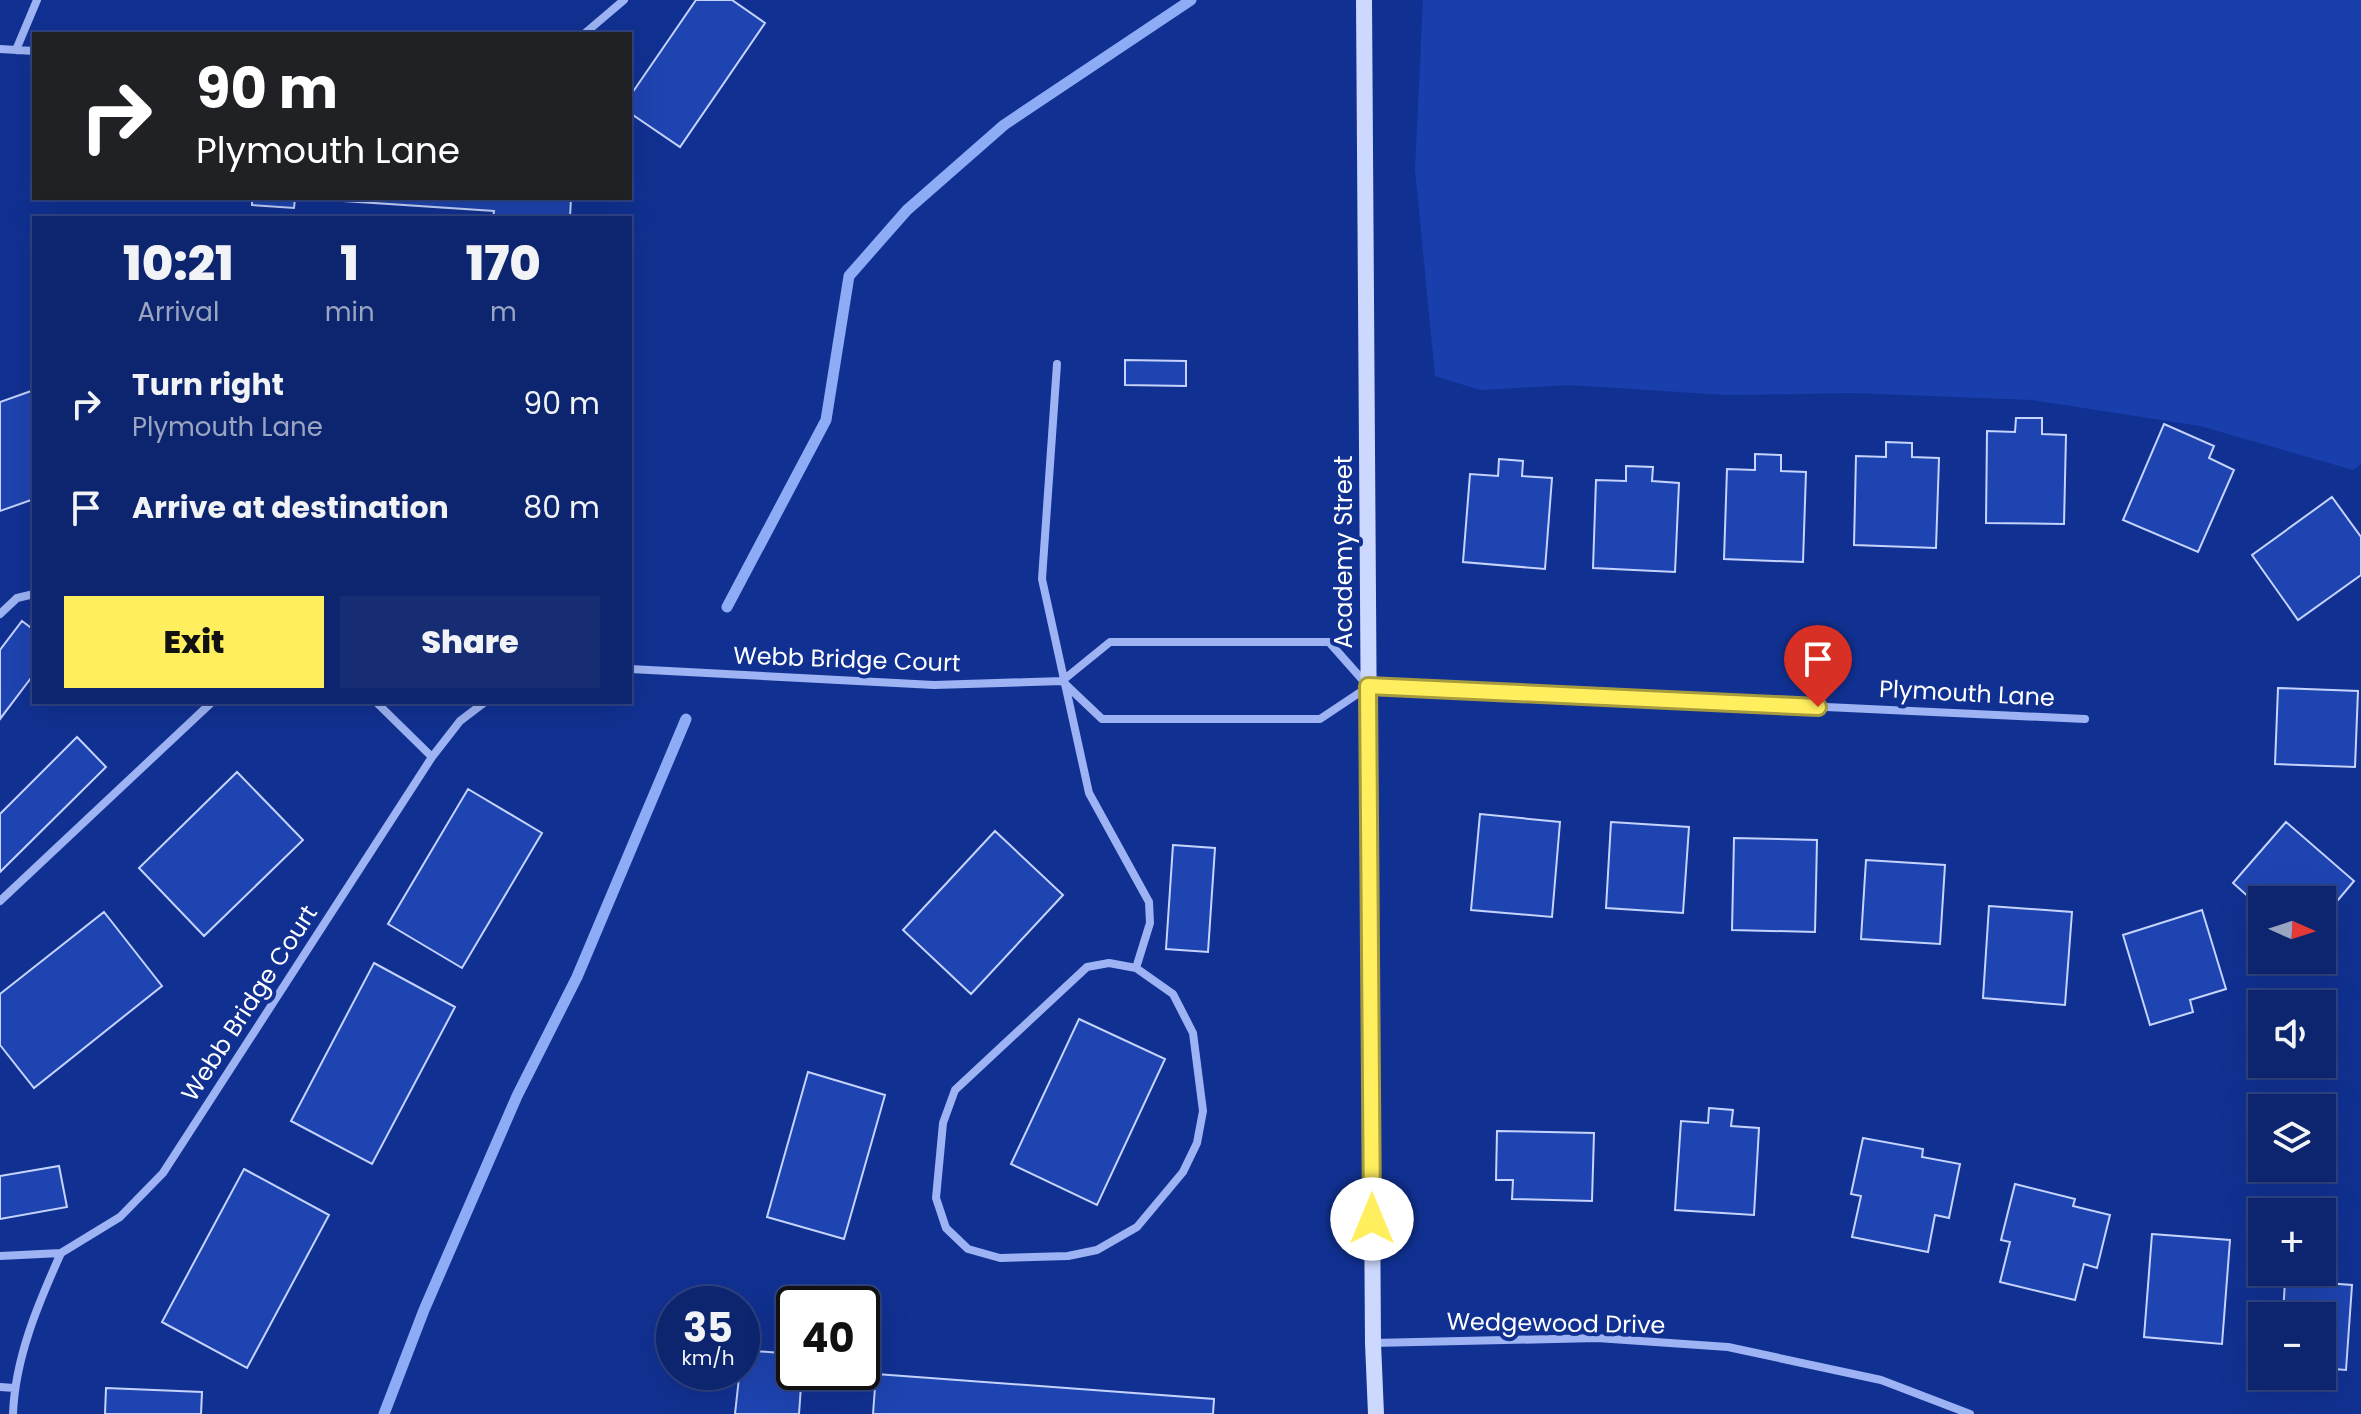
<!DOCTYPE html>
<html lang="en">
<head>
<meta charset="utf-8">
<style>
  :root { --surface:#0d256e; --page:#162d73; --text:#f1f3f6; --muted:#9aa5c2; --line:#2d4281; --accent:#ffef5f }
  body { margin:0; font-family:Poppins,sans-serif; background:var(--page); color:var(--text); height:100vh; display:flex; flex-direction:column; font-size:30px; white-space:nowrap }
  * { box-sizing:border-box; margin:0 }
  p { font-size:26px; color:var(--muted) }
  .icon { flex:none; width:44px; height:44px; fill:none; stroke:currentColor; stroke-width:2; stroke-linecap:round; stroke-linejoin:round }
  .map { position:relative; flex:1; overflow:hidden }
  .sheet { position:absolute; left:32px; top:216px; width:600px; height:488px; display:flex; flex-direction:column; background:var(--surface); border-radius:0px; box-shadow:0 8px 32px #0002,0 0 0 2px var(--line) }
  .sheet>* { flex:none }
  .top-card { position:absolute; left:32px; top:32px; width:600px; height:168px; border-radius:0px; box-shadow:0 8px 32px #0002,0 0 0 2px var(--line); background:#202124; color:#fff; overflow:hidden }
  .needle { width:52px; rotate:93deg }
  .buttons { position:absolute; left:2248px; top:886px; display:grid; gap:16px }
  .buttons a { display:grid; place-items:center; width:88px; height:88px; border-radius:0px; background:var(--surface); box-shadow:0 8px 32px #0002,0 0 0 2px var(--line); font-size:40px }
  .speed { position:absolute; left:656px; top:1286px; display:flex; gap:16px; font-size:40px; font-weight:700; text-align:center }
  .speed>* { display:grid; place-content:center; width:104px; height:104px; border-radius:50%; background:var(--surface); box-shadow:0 8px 32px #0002,0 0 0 2px var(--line); line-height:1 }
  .speed small { font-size:20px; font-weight:400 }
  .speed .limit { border:4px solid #111; border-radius:12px; background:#fff; color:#111 }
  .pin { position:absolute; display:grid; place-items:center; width:68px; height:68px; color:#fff; margin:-82px -34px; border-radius:50% 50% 50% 0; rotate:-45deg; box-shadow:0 0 8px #0007 }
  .pin .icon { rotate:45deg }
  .me { position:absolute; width:88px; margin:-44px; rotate:0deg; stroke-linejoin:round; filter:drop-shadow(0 0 6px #0008) }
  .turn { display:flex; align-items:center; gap:28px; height:168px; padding:0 32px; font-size:36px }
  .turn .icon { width:104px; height:104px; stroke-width:2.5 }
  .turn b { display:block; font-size:56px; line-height:68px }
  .eta { display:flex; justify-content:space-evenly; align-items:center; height:136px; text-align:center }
  .eta b { font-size:48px; font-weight:800; line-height:56px }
  .button { display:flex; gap:16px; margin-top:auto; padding:16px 32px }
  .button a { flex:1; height:92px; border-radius:0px; background:var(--accent); color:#111; font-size:32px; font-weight:800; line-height:92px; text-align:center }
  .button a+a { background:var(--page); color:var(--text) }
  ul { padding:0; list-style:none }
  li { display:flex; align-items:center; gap:24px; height:104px; padding:0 32px }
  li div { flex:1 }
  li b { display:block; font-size:30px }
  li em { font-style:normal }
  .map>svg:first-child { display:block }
  .green { fill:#183fac }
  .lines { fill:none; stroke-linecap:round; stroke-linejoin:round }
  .stream { stroke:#8eabf6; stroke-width:11 }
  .building { fill:#1e44b1; stroke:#c5d3fd; stroke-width:2 }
  .street { stroke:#9db3f3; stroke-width:8 }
  .secondary { stroke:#ccd8fd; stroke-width:16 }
  .route-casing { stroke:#a69b3e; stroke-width:20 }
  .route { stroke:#ffef5f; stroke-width:14 }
  .labels { text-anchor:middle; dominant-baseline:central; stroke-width:8; stroke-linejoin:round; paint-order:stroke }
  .street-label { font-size:24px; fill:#fff; stroke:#113192 }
</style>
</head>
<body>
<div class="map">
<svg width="2361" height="1414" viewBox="0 0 2361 1414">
  <rect width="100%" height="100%" fill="#113192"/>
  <path class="green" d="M1423,0H2361V464L2353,470L2200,426L2032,400L1855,393L1726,395L1569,385L1480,390L1435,376L1415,169Z"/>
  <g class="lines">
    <path class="stream" d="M727,607L826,420L849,276L907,210L1004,125L1191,0
      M384,1414L424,1310L517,1096L577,977L686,719"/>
  </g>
  <path class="building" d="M696,0H732L765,23L680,147L630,113V96Z
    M252,198H295L294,208L252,205Z
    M344,198H571L570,218H493L494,211L344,201Z
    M1125,360L1186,361V386L1125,385Z
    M34,390V499L0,511V402Z
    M2016,418H2042V434L2066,435L2064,524L1986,523L1987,431L2015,432Z
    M2164,424L2214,446L2209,458L2234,470L2198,552L2123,520Z
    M1886,442L1912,443V457L1939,458L1936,548L1854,545L1856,456L1886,457Z
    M1755,454L1781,455V471L1806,472L1803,562L1724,559L1727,469L1755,470Z
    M1499,459L1523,461L1522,476L1552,478L1545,569L1463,562L1470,474L1498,476Z
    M1626,466L1653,467L1652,481L1679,483L1675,572L1593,568L1596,480L1626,481Z
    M2332,497L2361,537V575L2298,620L2252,555Z
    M22,621L34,630V674L0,719V650Z
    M2278,688L2358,691L2355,767L2275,764Z
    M77,737L106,767L0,872V814Z
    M237,772L303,840L204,936L139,868Z
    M468,789L542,833L462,968L388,924Z
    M1480,814L1560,822L1552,917L1471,910Z
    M1611,822L1689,827L1683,913L1606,908Z
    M2286,822L2354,881L2322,919V900H2262V909L2233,883Z
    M995,831L1063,895L971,994L903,930Z
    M1734,838L1817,840L1815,932L1732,930Z
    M1173,845L1215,848L1208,952L1166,949Z
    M1866,860L1945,865L1940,944L1861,939Z
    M1989,906L2072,912L2065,1005L1983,998Z
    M2202,910L2226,989L2190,1000L2193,1012L2150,1025L2123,935Z
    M104,912L162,986L34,1088L0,1045V994Z
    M374,963L455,1007L372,1164L291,1121Z
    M1079,1019L1165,1059L1097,1205L1011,1164Z
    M808,1072L885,1095L844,1239L767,1217Z
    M1709,1108L1733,1110L1731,1126L1759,1128L1754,1215L1675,1210L1681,1121L1708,1123Z
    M1497,1131L1594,1133L1592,1201L1512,1199L1513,1180H1496Z
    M1863,1138L1923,1149L1922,1157L1960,1164L1949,1218L1935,1215L1928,1252L1852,1237L1861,1196L1851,1194Z
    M59,1166L67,1207L0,1219V1176Z
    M244,1169L329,1215L247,1368L162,1322Z
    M2015,1184L2075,1199L2073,1206L2110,1215L2097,1268L2084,1264L2075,1300L2000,1282L2010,1242L2001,1240Z
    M2152,1234L2230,1240L2222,1344L2144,1337Z
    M2285,1280L2352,1285L2346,1370L2322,1368V1316H2283Z
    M742,1350L794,1354V1372H802L799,1414H735Z
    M876,1374L1214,1399L1213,1414H873Z
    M106,1388L202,1392L201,1414H105Z"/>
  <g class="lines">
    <path class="street" d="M584,34L624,0
      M0,49L34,51
      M16,50L37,0
      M1057,364L1042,579L1089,793L1149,902L1150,923L1136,968
      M0,614L17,598L34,594
      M630,669L934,685L1062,681L1110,642H1329L1368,686
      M1062,681L1102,719H1320L1368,687
      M1369,686L2085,719
      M376,702L432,757
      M0,901L212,702
      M1109,963L1136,968L1173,994L1193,1033L1203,1111L1197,1143L1183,1172L1137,1227L1097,1250L1068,1256L1000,1258L968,1249L946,1228L936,1198L943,1123L955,1090L1087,967Z
      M0,1256L61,1253L120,1217L163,1173L432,757L460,721L485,702
      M1373,1343L1597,1338L1728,1347L1881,1380L1970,1414
      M0,1387L14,1388
      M13,1414C15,1358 38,1304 61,1253"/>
    <path class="secondary" d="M1364,0L1373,1343L1376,1414"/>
  </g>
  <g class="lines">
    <defs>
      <path id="route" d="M1372,1219L1368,686L1818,707"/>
    </defs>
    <use href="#route" class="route-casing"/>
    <use href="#route" class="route"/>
  </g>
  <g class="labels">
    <g class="street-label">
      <text transform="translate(1343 552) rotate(-90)">Academy Street</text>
      <text transform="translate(847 659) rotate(2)">Webb Bridge Court</text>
      <text transform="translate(1967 693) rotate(3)">Plymouth Lane</text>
      <text transform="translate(249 1003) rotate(-57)">Webb Bridge Court</text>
      <text transform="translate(1556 1323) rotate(1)">Wedgewood Drive</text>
    </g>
  </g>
</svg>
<div class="buttons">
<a><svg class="needle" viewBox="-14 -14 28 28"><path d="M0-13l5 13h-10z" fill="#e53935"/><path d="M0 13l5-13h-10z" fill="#9aa5c2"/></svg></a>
<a><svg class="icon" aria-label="sound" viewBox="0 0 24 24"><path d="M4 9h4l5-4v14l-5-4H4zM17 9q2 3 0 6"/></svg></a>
<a><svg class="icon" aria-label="layers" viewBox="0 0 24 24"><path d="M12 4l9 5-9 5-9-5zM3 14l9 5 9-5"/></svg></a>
<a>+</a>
<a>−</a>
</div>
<div class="speed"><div>35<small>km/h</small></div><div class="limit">40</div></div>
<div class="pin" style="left:1818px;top:707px;background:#d93025"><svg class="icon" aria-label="arrive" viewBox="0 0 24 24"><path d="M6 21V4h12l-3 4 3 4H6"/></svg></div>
<svg class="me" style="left:1372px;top:1219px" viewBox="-20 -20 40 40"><circle r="19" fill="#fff"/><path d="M0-13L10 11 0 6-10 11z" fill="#ffef5f"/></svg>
<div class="top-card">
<div class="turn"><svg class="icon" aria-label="right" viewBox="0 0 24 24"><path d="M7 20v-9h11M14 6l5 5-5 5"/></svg><div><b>90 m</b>Plymouth Lane</div></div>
</div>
<section class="sheet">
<div class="eta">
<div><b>10:21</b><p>Arrival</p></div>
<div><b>1</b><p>min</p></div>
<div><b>170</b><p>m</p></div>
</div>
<ul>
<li><svg class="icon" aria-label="right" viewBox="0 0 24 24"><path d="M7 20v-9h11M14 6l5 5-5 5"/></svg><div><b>Turn right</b><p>Plymouth Lane</p></div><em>90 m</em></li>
<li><svg class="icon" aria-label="arrive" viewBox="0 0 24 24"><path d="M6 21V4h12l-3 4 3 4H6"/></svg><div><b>Arrive at destination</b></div><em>80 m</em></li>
</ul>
<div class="button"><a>Exit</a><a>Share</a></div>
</section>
</div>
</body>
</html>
